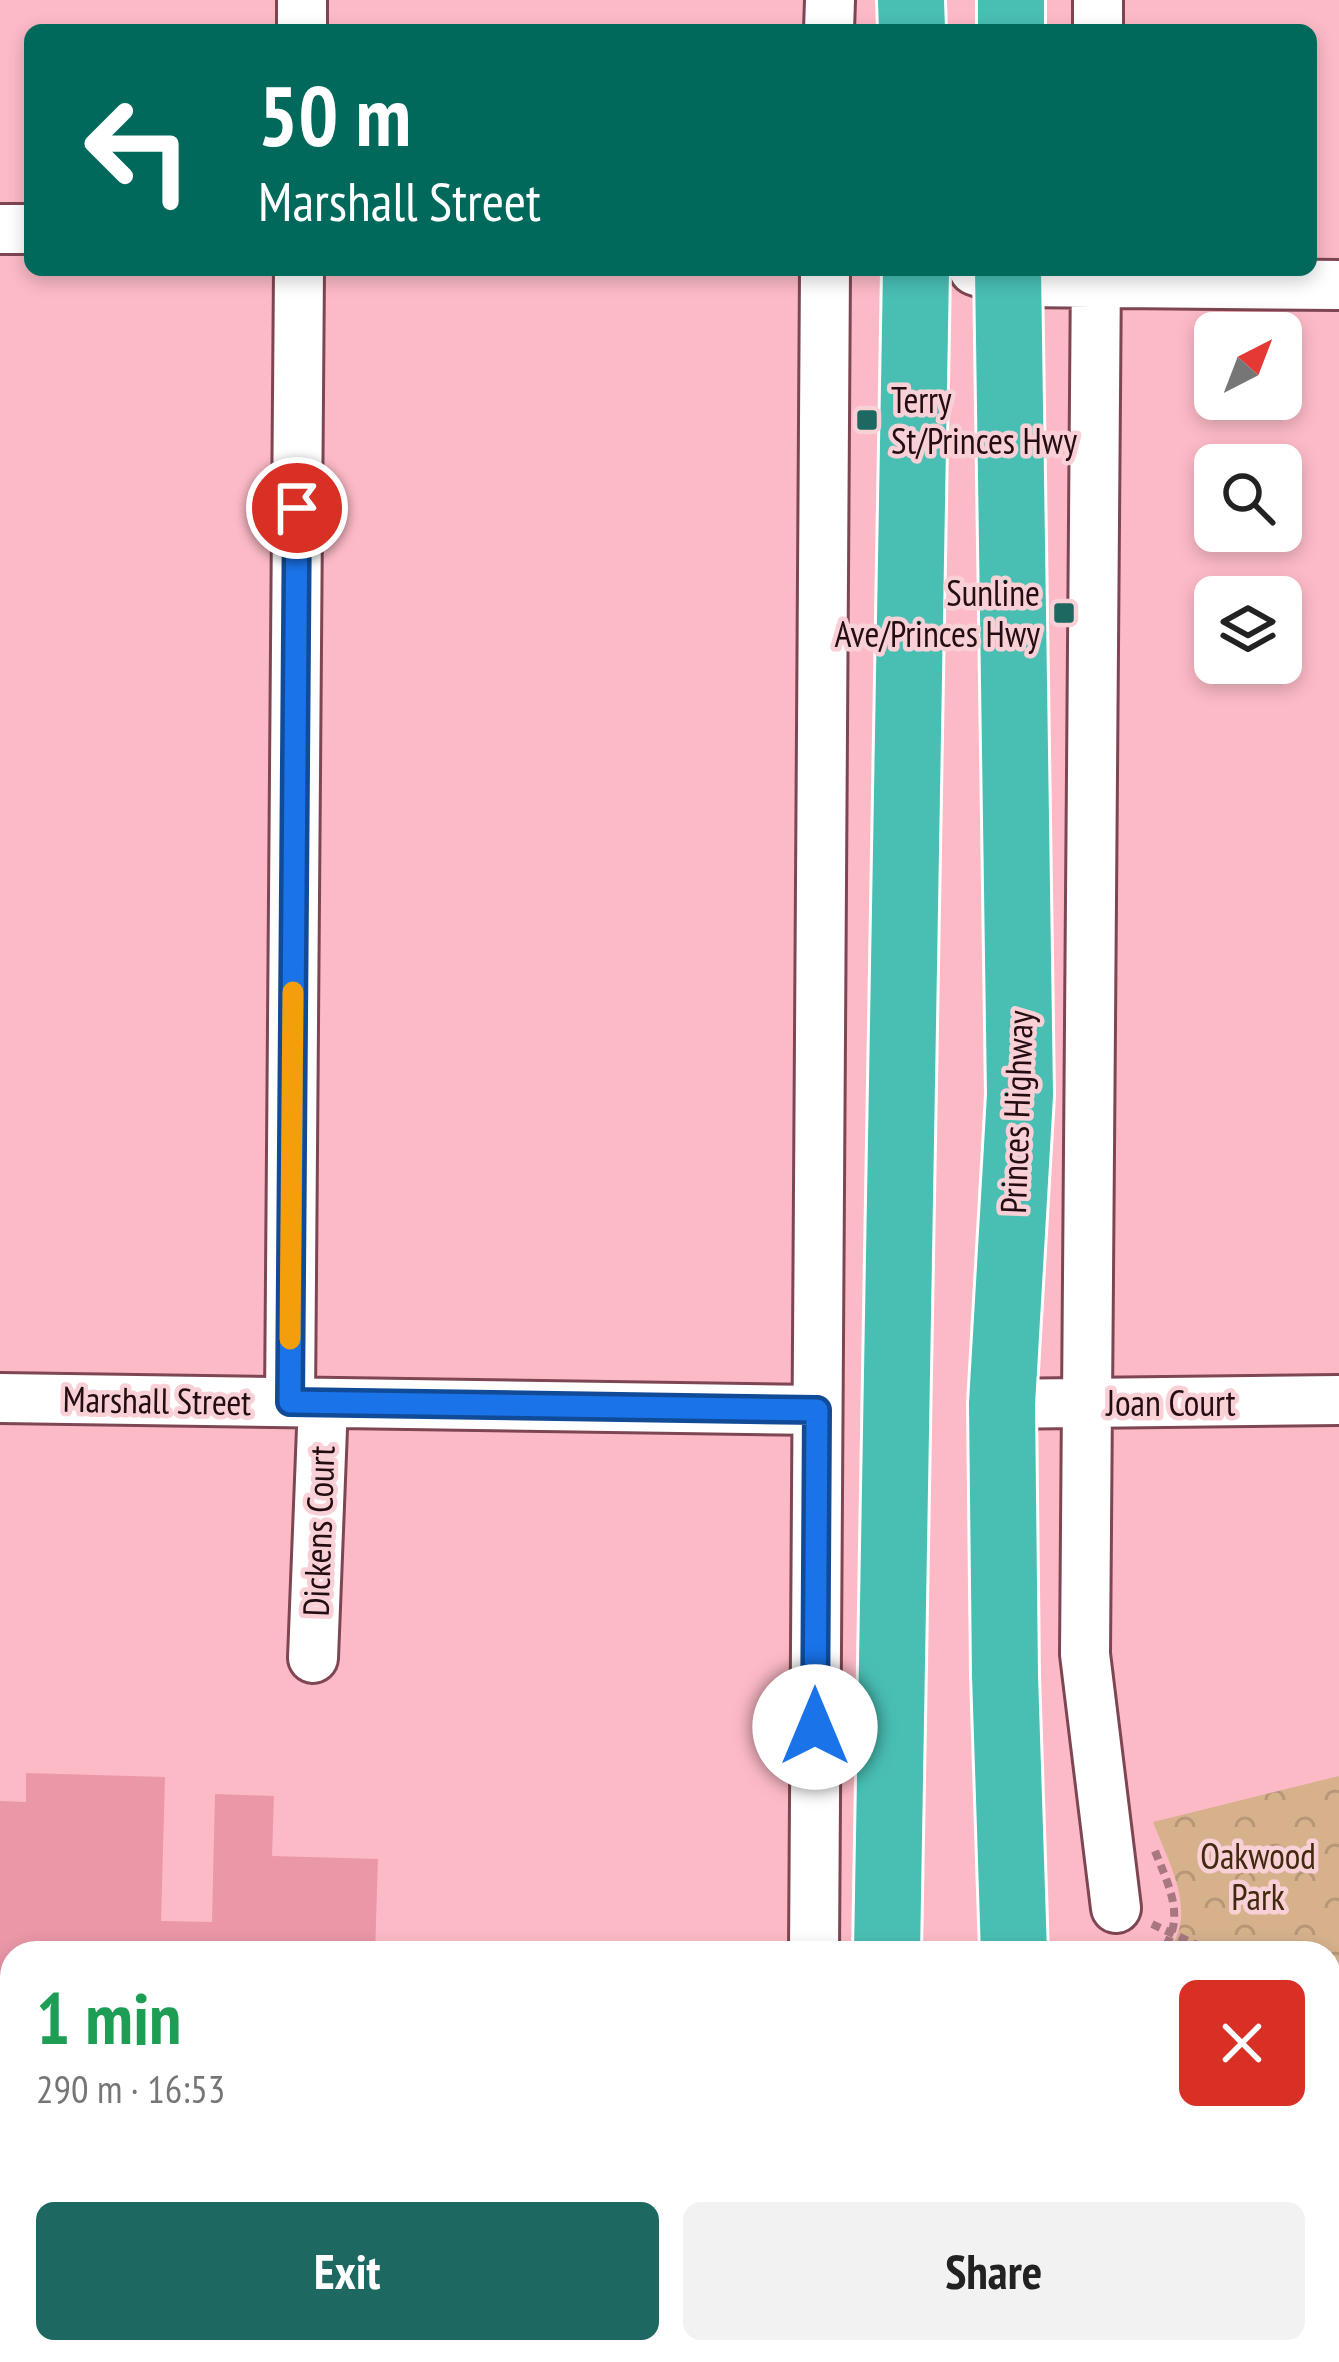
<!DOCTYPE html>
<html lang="en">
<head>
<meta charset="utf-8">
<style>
  :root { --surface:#fff; --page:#f2f2f2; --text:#222; --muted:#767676; --accent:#1d6861 }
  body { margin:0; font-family:"PT Sans Narrow",sans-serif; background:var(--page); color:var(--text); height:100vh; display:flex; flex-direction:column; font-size:45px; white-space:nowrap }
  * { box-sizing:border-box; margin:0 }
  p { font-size:39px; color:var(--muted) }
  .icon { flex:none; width:66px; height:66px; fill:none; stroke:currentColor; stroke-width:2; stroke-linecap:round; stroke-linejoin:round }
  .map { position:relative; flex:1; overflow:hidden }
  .panel { position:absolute; left:0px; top:1941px; width:1341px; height:423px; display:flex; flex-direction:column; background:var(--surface); border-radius:36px 36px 0 0; box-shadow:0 6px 18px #0003 }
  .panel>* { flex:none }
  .banner { position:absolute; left:24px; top:24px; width:1293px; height:252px; border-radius:18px; box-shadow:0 6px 18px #0003; background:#00695c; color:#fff; overflow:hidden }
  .needle { width:78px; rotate:42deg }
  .controls { position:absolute; left:1194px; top:312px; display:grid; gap:24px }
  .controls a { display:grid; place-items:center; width:108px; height:108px; border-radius:18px; background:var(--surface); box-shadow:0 6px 18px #0003; font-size:60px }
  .pin { position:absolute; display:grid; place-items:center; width:102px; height:102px; color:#fff; margin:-51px; border:6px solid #fff; border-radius:50%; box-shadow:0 3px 12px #0007 }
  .me { position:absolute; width:132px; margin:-66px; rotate:0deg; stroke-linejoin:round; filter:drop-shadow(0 0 9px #0008) }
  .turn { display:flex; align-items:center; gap:42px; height:252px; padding:0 36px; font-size:54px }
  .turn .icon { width:156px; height:156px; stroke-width:2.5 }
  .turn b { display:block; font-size:84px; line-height:102px }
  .round { display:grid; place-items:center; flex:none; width:126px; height:126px; border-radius:18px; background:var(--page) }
  .summary { display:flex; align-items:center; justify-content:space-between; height:204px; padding:0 36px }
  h1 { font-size:72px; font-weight:700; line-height:90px; color:#1e9e55 }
  .cta { display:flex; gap:24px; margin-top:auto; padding:24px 36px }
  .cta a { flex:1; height:138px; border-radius:18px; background:var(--accent); color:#fff; font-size:48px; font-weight:700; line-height:138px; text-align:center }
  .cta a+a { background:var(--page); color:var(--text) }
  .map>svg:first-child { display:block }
  .park { fill:url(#park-crowns) }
  .building { fill:#ea97a8 }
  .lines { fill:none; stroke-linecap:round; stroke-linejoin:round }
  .street-casing { stroke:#7e4652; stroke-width:54 }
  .highway-casing { stroke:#fff; stroke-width:72 }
  .path { stroke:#a87780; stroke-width:8; stroke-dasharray:9 6; stroke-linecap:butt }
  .street { stroke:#fff; stroke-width:48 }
  .highway { stroke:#49bfb4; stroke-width:66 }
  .route-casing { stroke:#114b97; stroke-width:30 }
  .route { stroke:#1a73e8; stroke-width:21 }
  .slow { stroke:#f59e0b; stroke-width:21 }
  .poi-dot { fill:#1d6861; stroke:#f8d0d6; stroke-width:4.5 }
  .labels { text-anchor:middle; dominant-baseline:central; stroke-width:9; stroke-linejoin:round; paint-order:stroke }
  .poi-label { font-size:36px; fill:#230d12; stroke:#f8d0d6; text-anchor:start }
  .street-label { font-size:36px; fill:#230d12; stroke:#f8d0d6 }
  .park-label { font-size:36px; fill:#40290e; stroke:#f8d0d6 }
</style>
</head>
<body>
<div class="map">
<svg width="1339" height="2362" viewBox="0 0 1339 2362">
  <defs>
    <pattern id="park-crowns" width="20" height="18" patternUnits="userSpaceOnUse" patternTransform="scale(3)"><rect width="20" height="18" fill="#d6b18c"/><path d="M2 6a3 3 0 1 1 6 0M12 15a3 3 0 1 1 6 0" fill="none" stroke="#b79778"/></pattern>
  </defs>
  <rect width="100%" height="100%" fill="#fcbac6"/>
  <path class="park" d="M1339,1776V2362H1074V2352H1329V1953H1167C1199,1913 1169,1864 1153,1822Z"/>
  <path class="building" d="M26,1773L165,1777L161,1921L212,1922L215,1794L274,1796L272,1856L378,1859L375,1953H12V1996L0,1995V1801L26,1802Z
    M0,2055L12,2056V2139H0Z
    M351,2352H529L530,2362H350Z"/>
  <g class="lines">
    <defs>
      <path id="street" d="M302,30V0
        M829,30L830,0
        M1098,30V0
        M0,229H30
        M974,270L1008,282L1339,285
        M1096,270L1085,1654L1116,1908
        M0,1398L817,1410
        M290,1402L299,270
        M1002,1404L1339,1400
        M313,1658L323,1403
        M814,1953L825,270
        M828,2352L833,2362"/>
      <path id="highway" d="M911,0L912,30
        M1011,30V0
        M1008,270L1020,1095L1002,1404L1005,1675L1014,1953
        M887,1953L916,270
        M1021,2352V2362
        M879,2362V2352"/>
    </defs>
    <use href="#street" class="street-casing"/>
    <use href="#highway" class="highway-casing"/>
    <path class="path" d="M1155,1851C1169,1887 1187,1918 1161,1953
      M1152,1924L1214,1953
      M1329,2008L1339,2012
      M1329,2256L1339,2247
      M738,2352L741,2362
      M743,2352L754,2362
      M1147,2352L1154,2362
      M714,2362V2352
      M1225,2362L1232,2352"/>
    <use href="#street" class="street"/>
    <use href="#highway" class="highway"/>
  </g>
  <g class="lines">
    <defs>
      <path id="route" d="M297,508L290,1402L817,1410L815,1727"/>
    </defs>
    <use href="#route" class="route-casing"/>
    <use href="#route" class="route"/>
    <path class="slow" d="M290,1339L293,992"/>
  </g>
  <g class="poi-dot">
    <rect x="855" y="408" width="24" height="24" rx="6"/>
    <rect x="1052" y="601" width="24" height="24" rx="6"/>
  </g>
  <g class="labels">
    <g class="poi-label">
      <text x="891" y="399">Terry<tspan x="891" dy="41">St/Princes Hwy</tspan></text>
      <text x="1040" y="592" text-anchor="end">Sunline<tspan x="1040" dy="41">Ave/Princes Hwy</tspan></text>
    </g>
    <g class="street-label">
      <text transform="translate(1016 1112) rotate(-88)">Princes Highway</text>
      <text transform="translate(157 1400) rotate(1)">Marshall Street</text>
      <text x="1171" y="1402">Joan Court</text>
      <text transform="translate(318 1531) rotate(-88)">Dickens Court</text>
    </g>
    <g class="park-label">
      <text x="1258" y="1855">Oakwood<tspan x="1258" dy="41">Park</tspan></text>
    </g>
  </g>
</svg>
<div class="controls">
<a><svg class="needle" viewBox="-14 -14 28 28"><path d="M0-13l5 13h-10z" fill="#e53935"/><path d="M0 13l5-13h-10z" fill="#767676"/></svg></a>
<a><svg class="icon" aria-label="search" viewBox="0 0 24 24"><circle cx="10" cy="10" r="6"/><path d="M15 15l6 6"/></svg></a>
<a><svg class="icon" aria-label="layers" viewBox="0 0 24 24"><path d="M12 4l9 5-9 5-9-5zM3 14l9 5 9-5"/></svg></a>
</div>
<div class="pin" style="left:297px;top:508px;background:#d93025"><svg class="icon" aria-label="arrive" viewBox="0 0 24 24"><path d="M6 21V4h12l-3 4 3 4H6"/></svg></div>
<svg class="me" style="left:815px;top:1727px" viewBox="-20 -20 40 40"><circle r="19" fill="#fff"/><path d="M0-13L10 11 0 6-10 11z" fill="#1a73e8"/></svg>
<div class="banner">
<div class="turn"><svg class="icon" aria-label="left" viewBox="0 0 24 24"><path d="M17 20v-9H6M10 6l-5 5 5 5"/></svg><div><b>50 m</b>Marshall Street</div></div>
</div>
<section class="panel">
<div class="summary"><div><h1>1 min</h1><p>290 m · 16:53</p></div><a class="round" style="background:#d93025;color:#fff"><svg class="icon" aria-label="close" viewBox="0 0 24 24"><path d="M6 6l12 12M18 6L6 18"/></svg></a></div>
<div class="cta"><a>Exit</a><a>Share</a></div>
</section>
</div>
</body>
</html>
